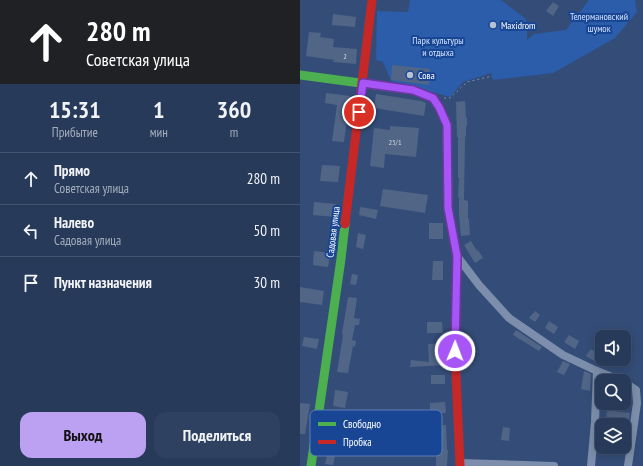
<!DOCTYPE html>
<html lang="ru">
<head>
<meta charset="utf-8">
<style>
  :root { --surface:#273a5a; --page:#2f4160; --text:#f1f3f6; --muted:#a4adbb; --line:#435470; --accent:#bca0f2 }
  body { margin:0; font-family:"PT Sans Narrow",sans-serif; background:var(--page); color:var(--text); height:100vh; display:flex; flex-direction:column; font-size:15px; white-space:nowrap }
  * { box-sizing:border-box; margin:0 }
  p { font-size:13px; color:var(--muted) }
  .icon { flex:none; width:22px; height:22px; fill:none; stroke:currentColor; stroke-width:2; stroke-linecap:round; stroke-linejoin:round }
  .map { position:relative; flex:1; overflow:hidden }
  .drawer { display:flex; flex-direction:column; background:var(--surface); width:300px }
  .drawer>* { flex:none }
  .banner { background:#202124; color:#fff; overflow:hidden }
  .fabs { position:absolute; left:295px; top:330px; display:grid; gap:8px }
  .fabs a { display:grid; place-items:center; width:36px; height:36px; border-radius:8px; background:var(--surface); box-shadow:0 2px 10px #0003,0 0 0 1px var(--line); font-size:20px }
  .pin { position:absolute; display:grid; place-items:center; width:34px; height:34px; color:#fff; margin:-17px; border:2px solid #fff; border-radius:50%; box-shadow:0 1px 4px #0007 }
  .me { position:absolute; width:44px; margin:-22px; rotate:1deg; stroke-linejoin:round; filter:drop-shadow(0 0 3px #0008) }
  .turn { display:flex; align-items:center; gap:14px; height:84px; padding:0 20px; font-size:18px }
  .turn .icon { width:52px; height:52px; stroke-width:2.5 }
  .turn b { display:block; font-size:28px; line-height:34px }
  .eta { display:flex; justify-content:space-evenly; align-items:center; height:68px; text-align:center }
  .eta b { font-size:24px; font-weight:700; line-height:28px }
  .action { display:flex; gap:8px; margin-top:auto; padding:8px 20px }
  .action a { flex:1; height:46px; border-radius:12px; background:var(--accent); color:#111; font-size:16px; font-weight:700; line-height:46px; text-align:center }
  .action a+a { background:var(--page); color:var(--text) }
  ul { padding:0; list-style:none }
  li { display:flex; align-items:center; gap:12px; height:52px; padding:0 20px; border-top:1px solid var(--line) }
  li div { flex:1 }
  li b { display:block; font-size:15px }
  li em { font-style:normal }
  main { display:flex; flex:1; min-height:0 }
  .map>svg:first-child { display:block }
  .green { fill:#2b5daa }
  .building { fill:#516587 }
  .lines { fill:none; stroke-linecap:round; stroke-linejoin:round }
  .path { stroke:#7c8eab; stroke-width:1; stroke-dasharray:2 3; stroke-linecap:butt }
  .street { stroke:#7c8eab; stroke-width:8 }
  .fast { stroke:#4caf50; stroke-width:9 }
  .jam { stroke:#c62828; stroke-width:9 }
  .route-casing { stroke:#6d37a1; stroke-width:10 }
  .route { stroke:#a855f7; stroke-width:7 }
  .poi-dot { fill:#b8c1d0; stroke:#184694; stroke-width:1.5 }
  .labels { text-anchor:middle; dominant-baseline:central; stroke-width:4; stroke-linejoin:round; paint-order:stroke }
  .number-label { font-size:8px; fill:#d4d8e1 }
  .park-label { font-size:10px; fill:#cfe0fb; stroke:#184694 }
  .poi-label { font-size:10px; fill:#fff; stroke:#184694; text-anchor:start }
  .street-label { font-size:10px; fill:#fff; stroke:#184694 }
  .key { fill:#184694; stroke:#5d7eb4; stroke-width:1 }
  .key-label { font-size:11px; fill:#fff }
</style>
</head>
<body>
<main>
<section class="drawer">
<div class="banner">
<div class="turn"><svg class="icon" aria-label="ahead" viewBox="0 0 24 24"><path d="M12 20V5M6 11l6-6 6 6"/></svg><div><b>280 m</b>Советская улица</div></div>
</div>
<div class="eta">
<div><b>15:31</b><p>Прибытие</p></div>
<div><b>1</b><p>мин</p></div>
<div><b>360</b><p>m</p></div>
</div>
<ul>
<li><svg class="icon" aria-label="ahead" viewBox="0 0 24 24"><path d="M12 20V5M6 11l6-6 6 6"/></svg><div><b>Прямо</b><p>Советская улица</p></div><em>280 m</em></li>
<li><svg class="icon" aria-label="left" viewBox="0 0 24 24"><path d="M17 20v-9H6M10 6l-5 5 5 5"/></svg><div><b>Налево</b><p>Садовая улица</p></div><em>50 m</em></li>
<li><svg class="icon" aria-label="arrive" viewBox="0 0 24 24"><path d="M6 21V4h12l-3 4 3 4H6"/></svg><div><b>Пункт назначения</b></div><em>30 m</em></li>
</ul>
<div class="action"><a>Выход</a><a>Поделиться</a></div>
</section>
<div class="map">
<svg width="343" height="466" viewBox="0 0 343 466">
  <rect width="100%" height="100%" fill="#344d78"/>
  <path class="green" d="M110,0H201L226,19L227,25V40L234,34L266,30L289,0H335L337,12L315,38L253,73L193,80L191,73L163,82L150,97L91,81L83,62L76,60L77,11L108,12Z"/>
  <path class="building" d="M253,2L259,6L253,16L246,11Z
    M33,14L56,17L55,27L32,25Z
    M9,32L21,33L20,37L34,39L33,47L57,49L56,64L33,62L34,60L6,56Z
    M92,65L130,69L129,85L91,80Z
    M26,93L50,96L44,142L32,141L37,105L25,103Z
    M76,94L121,101L126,103L124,116L74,108Z
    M165,101L166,118H167V126H166V136L165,137L164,200L168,201V219H169L170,235L161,236L159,215V197H158L159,178H158V137H157L156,102Z
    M90,126L119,128L116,157L85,154L84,168L70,166L74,128L90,130Z
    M22,165L40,166L38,182L20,181Z
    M83,189L128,195L125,213L80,206Z
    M14,202L36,204L35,217L13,215Z
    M60,207L78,210L76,219L59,215Z
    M129,223H143V239H129Z
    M58,233L66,235L63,249L56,247Z
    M171,241L177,251L178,250L183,258L175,263L164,245Z
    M14,251L30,253L28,267L13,265Z
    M133,261H143V280H132Z
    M52,274L58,275L56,285L50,284Z
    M0,287L24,291L22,305L0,302Z
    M48,297L57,298L54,318L60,319L59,325H55L52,340L56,341L55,347L53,346L48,373L37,372L43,335L42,334Z
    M235,311L240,315L235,322L229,318Z
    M249,321L258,327L254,334L245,328Z
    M127,322H142L143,333H127Z
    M216,330L242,347L239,351L213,335Z
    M269,335L279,341L275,349L264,342Z
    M4,337L19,339L17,349L2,346Z
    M143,343L145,365L110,367L111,360L129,362L128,344Z
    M291,349L302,356L298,363L286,356Z
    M263,361L270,364L264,375L257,372Z
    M284,371L291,374L290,391L281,389Z
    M131,375H145V384H131Z
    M35,390L48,392L45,408L33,406Z
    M325,393L331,394V402H325Z
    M145,402L146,413L130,414V403Z
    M0,403L10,404L5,434H0Z
    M307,410L330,413L325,451L324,425H322L323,421L306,420Z
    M146,425L147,450H148L147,466H136V452L119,451L120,443L139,445L138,433H132V426Z
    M203,427L210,428L209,441L201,440Z
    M298,447H313L312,453L298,450Z
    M27,455L35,456L33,465L25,464Z"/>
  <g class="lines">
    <path class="path" d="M144,98H150L167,82L192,76"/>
    <path class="street" d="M157,256L179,285L209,318L263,355L297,371L322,381
      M324,382L336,390L337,403L328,466
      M160,463L254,466
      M291,466L295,422L297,371"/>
    <path class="fast" d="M0,75L113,90L133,98L139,107L147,125L148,201
      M11,466L41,259L45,224"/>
    <path class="jam" d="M148,201V208L157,256L155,351L160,466
      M45,224L72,0"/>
  </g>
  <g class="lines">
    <defs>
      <path id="route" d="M59,112L63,83L113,90L133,98L139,107L147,125L148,208L157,256L155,351"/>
    </defs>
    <use href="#route" class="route-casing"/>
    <use href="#route" class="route"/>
  </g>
  <g class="poi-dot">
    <circle cx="193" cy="25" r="4"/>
    <circle cx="110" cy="75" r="4"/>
  </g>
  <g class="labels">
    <g class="number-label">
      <text x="45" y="56">2</text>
      <text x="95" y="142">23/1</text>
    </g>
    <g class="park-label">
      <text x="299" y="16">Телермановский<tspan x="299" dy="12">шумок</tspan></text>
      <text x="138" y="40">Парк культуры<tspan x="138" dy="12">и отдыха</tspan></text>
    </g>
    <g class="poi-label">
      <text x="201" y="25">Maxidrom</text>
      <text x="118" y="75">Сова</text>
    </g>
    <g class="street-label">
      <text transform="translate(33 232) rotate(-83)">Садовая улица</text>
    </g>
  </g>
  <rect x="10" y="410" width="132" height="46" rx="6" class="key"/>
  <rect x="18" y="422" width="18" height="4" fill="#4caf50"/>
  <rect x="18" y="440" width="18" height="4" fill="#c62828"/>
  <g class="key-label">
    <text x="43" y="428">Свободно</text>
    <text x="43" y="446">Пробка</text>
  </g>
</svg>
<div class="fabs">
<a><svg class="icon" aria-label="sound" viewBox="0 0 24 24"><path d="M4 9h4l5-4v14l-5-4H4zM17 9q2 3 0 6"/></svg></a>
<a><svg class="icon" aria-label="search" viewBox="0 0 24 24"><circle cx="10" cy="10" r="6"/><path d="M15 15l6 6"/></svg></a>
<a><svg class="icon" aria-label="layers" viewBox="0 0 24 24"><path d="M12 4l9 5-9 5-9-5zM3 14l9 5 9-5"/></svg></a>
</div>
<div class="pin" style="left:59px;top:112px;background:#d93025"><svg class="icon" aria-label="arrive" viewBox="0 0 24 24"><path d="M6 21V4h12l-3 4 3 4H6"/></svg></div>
<svg class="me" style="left:155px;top:351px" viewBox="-20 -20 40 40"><circle r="17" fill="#a855f7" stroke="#fff" stroke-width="3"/><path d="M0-11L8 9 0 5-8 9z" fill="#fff"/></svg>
</div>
</main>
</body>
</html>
